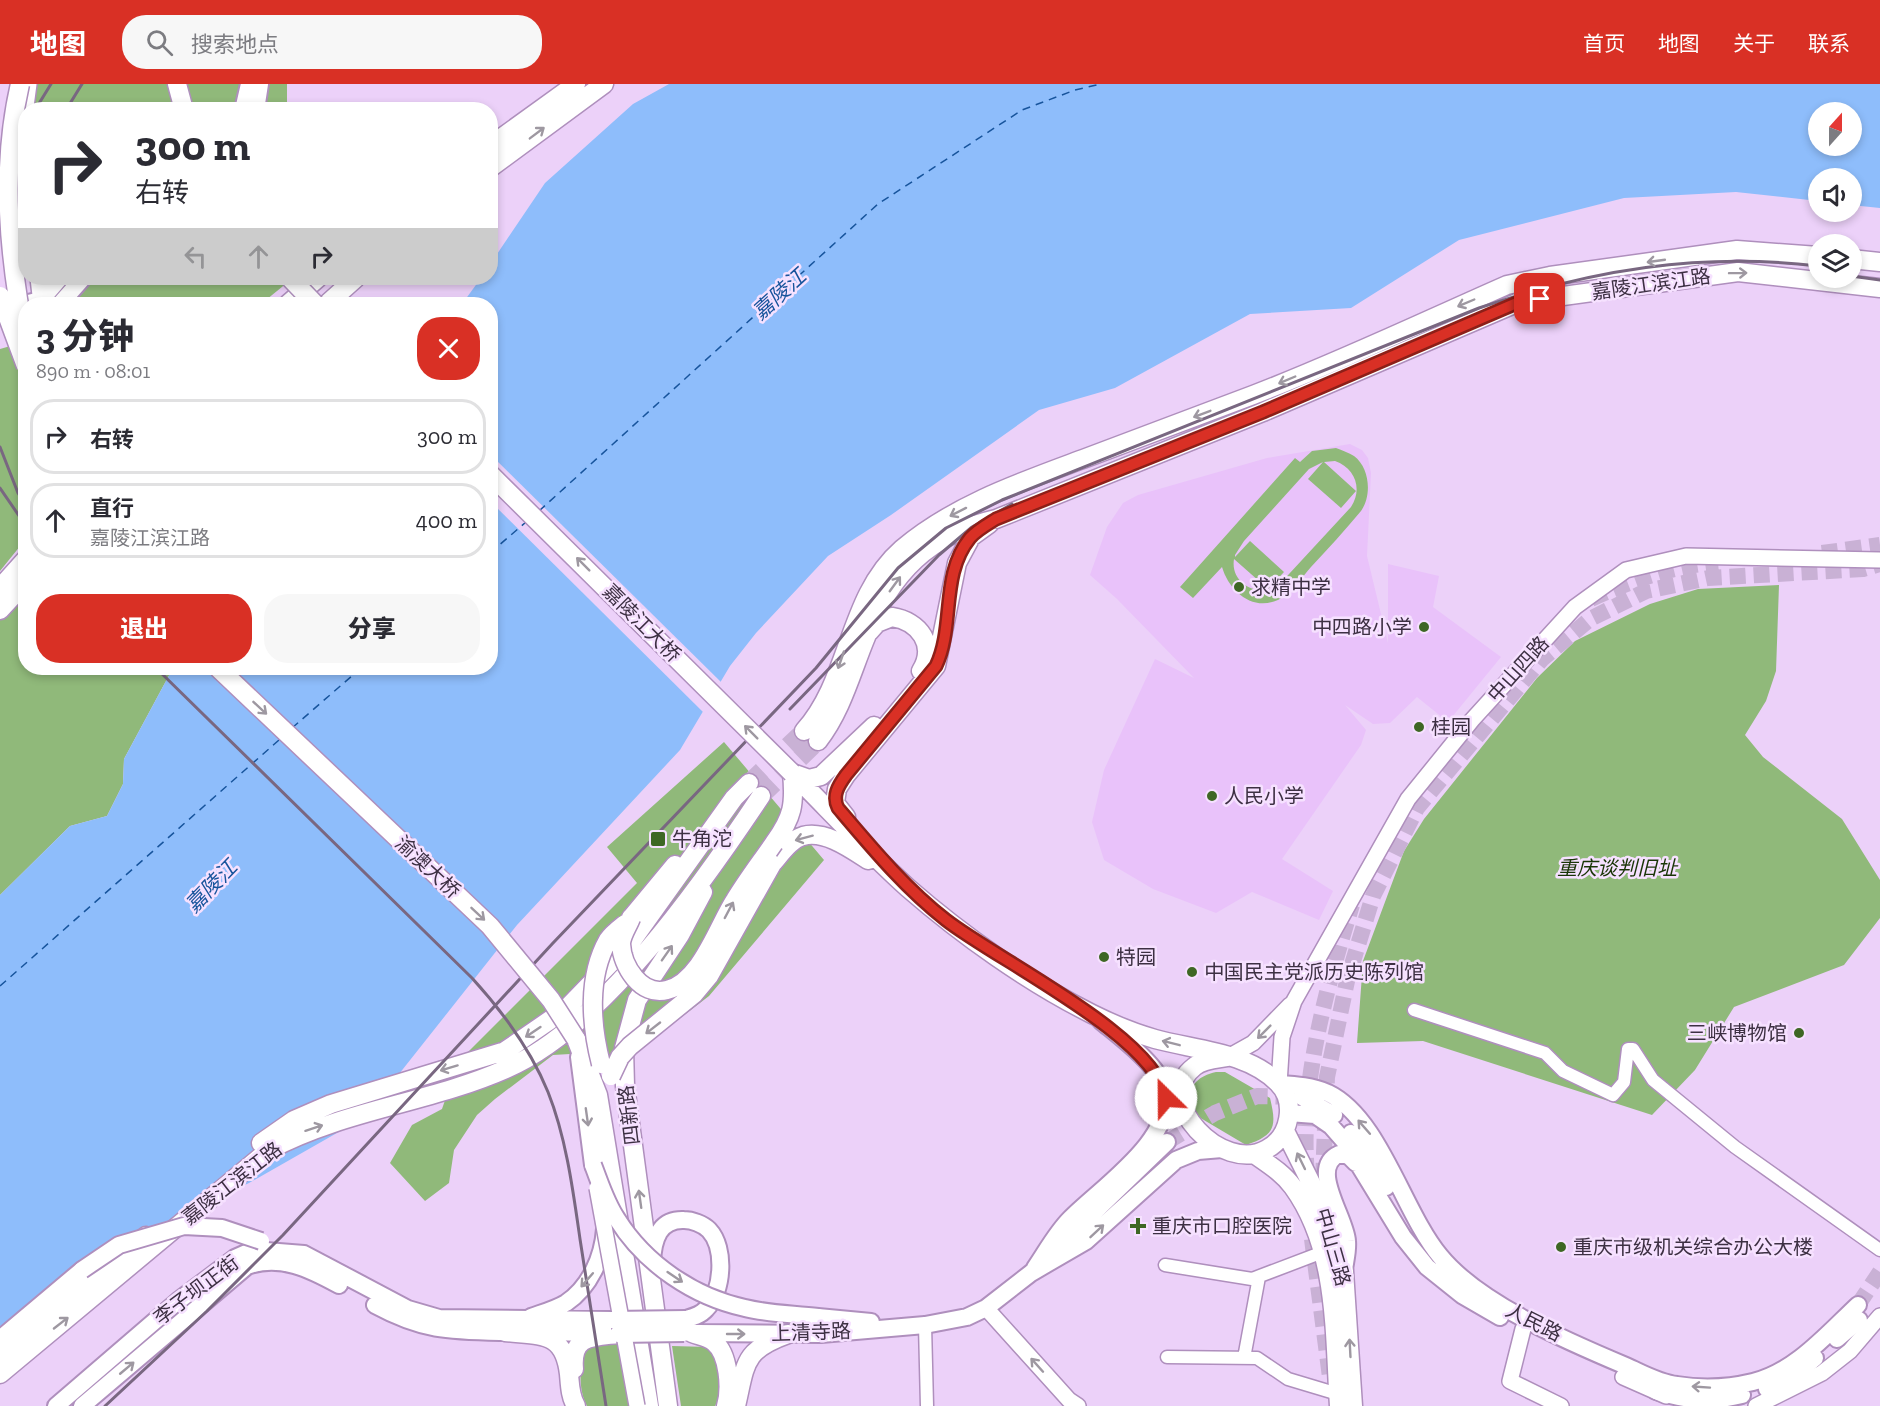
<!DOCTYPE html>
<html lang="zh">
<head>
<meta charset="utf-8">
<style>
  :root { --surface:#fff; --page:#f7f7f7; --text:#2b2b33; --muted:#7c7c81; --line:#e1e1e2; --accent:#d93025 }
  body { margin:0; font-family:"Zilla Slab","Noto Sans SC",serif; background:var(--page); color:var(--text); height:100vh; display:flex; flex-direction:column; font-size:22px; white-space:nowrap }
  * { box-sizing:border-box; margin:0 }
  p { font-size:20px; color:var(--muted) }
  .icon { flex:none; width:33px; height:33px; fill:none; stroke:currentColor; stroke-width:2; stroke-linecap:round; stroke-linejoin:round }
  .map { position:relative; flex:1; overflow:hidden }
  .side { position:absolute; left:18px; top:213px; width:480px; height:378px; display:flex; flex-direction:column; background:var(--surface); border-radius:24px; box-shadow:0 3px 9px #0003 }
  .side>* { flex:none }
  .banner { position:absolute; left:18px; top:18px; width:480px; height:183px; border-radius:24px; box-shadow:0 3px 9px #0003; background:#fff; color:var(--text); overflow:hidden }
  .needle { width:39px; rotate:21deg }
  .controls { position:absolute; left:1808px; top:18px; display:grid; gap:12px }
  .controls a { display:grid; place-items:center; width:54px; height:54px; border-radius:50%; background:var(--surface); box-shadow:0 3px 9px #0003; font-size:30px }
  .pin { position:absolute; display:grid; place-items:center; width:51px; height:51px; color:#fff; margin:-26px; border-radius:12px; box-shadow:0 3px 9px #0006 }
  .me { position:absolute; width:66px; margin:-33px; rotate:337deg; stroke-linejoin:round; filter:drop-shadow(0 0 4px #0008) }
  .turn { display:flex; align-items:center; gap:21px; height:126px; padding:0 18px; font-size:27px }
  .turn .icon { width:78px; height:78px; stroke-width:2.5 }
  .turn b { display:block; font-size:42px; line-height:51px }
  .lanes { display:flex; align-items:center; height:57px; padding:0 18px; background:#0003; justify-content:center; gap:30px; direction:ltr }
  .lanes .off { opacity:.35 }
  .round { display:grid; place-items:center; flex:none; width:63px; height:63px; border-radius:24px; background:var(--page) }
  .summary { display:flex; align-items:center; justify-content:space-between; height:102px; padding:0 18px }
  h1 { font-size:36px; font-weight:800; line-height:45px }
  .cta { display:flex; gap:12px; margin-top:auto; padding:12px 18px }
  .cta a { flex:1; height:69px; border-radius:24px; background:var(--accent); color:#fff; font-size:24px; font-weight:800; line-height:69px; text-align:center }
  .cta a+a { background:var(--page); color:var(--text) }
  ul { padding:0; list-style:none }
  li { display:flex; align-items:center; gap:18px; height:75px; margin:0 12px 9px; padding:0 6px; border:3px solid var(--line); border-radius:24px }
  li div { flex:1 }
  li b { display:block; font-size:22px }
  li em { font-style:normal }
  header { display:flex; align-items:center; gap:36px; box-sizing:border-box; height:84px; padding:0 30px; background:var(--accent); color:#fff }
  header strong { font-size:28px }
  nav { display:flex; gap:33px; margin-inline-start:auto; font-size:21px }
  .search { width:420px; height:54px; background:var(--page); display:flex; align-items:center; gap:15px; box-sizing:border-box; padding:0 21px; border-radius:24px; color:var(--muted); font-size:22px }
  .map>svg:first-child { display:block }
  .built { fill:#e9c2fa }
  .green { fill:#90b97a; fill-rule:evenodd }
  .water { fill:#8ebdfb; fill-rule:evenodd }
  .pier { fill:#ecd1f9 }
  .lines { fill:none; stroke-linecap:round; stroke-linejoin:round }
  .ferry { stroke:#17549c; stroke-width:1.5; stroke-dasharray:8 6; stroke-linecap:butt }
  .secondary-tunnel { stroke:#c9b1d5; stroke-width:16; stroke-dasharray:16 8; stroke-linecap:butt }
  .primary-tunnel { stroke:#c9b1d5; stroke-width:18; stroke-dasharray:18 9; stroke-linecap:butt }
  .minor-casing { stroke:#af8fbd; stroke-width:15 }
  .tertiary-casing { stroke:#af8fbd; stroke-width:18 }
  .secondary-casing { stroke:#af8fbd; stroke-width:20 }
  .primary-casing { stroke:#af8fbd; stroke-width:21 }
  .minor { stroke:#fff; stroke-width:12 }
  .tertiary { stroke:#fff; stroke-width:15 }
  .secondary { stroke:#fff; stroke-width:16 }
  .primary { stroke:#fff; stroke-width:18 }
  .rail { stroke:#796781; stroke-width:3 }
  .tertiary-bridge-casing { stroke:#af8fbd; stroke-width:18; stroke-linecap:butt }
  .secondary-bridge-casing { stroke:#af8fbd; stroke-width:20; stroke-linecap:butt }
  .primary-bridge-casing { stroke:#af8fbd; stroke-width:21; stroke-linecap:butt }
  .tertiary-bridge { stroke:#fff; stroke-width:15 }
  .secondary-bridge { stroke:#fff; stroke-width:16 }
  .primary-bridge { stroke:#fff; stroke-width:18 }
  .oneway { stroke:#9e98a1 }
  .route-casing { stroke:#8d1f18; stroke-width:15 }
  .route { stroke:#d93025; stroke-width:10 }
  .poi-dot { fill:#3e6724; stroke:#f6e1ff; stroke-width:2 }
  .labels { text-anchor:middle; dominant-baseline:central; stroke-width:5; stroke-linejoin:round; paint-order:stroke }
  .street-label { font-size:20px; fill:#3d3043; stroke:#f6e1ff }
  .poi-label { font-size:20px; fill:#3d3043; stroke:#f6e1ff; text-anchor:start }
  .park-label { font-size:20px; font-style:italic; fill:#193506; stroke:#f6e1ff }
  .water-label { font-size:21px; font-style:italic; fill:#17549c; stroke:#f6e1ff }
</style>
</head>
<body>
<header>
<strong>地图</strong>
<div class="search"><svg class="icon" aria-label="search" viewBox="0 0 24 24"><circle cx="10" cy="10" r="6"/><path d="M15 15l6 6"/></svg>搜索地点</div>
<nav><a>首页</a><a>地图</a><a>关于</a><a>联系</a></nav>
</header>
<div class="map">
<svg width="1880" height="1322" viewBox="0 0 1880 1322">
  <rect width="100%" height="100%" fill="#ecd1f9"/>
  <path class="built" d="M1350,360L1362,366L1368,374L1371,389L1367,472L1388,559V480L1439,492L1433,523L1501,573L1448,638L1417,613L1390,639L1373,640L1345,621L1366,646L1361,661L1282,775L1333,807L1319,836L1252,808L1216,829L1153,805L1104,776L1092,738L1104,686L1155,575L1194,594L1117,515L1090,491L1107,443L1123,419L1138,411L1267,374Z"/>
  <path class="green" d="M36,0H287V25L31,26Z
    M51,194H293L261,220H58Z
    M14,261L25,267V456L0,487V265Z
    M1336,364C1342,366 1349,369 1354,372C1370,384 1372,412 1361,427C1345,446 1328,465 1311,483C1303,492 1295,504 1286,511C1258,532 1230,510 1222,483L1193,514L1180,503L1295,374L1300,378L1312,367ZM1335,377C1355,384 1363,405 1351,423L1277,503C1257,513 1230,499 1234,475L1268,505L1284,488L1250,457L1235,473V471L1244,457L1309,385L1323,378L1308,395L1341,424L1356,407L1324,378Z
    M1779,501L1776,587L1766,617L1745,651L1763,673L1842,735L1880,796V834L1844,881L1734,923L1695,986L1652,1031L1423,957L1357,959L1363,877L1404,767L1424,735L1537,594L1575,557L1650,520L1698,505Z
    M25,512L26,584H173L124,675L123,700L107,732L70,742L0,811V536Z
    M724,658L824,776L709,912L632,971L607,977L570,970L553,971L495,1015L477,1031L454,1066L449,1099L425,1117L390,1079L412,1041L442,1025L453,993L466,970L637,799L607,763Z
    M1216,988H1225L1270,1014C1277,1043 1275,1051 1246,1061L1192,1029C1186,1007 1193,993 1216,988Z
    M613,1258L620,1261L631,1318L629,1322H587C578,1306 578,1276 589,1261Z
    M672,1262L709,1263C726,1278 726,1303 715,1322H681Z"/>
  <path class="water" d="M669,0H1880V124L1851,121V94H1818V117L1736,108L1624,114L1459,156L1351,224L1250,230L1115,304L1039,326L891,431L828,472L756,549L730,582L680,666L517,841L365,1033L249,1099L63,1190L0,1269V811L70,742L107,732L123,700L124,675L173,584H490V220H462L481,194H490L491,179L545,99L633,20ZM1818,28H1851V62H1818Z"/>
  <path class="pier" d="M491,371L723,600L705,630L491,418Z"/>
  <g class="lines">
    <path class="ferry" d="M539,427L878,120L1022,26L1075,6L1101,0
      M490,469L526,438
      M292,644L361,584
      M0,902L279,656"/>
    <path class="secondary-tunnel" d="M1822,469L1880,461
      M1591,515C1633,496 1673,482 1718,478
      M1167,1058L1215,1029L1257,1012L1299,1013
      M1307,1090C1299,1002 1326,905 1352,821
      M1323,1095L1327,993L1347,897L1373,812L1417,724L1542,575L1590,535L1646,507L1708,494L1863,485L1880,480
      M1312,1155L1330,1293
      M1858,1221L1880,1188"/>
    <path class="primary-tunnel" d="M749,699L804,647
      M761,712L818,657"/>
    <defs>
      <path id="minor" d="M1414,926L1545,969L1563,987L1613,1011L1624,998L1628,965H1633L1653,996L1735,1063L1880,1166
        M1165,1181L1252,1195L1323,1168
        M925,1241L927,1322
        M1167,1273L1257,1274L1288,1295L1338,1310
        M1244,1274L1259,1193"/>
      <path id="tertiary" d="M26,98L21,60L29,0
        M38,194L41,220
        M1228,973L1253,959L1290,921
        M1279,1000L1282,953L1294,917L1408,715L1472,636L1575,523L1626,486L1686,472L1880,476
        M986,1224L1069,1316L1078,1322
        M1523,1245L1510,1297L1561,1322
        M1623,1293L1666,1312
        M1756,1322L1822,1289L1850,1267L1880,1232"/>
      <path id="secondary" d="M243,26L249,0
        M256,26L260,0
        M60,220L83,194
        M7,224L41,216L60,194
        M579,973L593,1081
        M1279,1000C1296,1001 1312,1002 1328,1009C1380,1034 1403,1128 1440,1172C1479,1220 1569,1258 1626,1282C1642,1289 1659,1299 1677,1301C1702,1305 1728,1304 1753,1298C1795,1288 1828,1249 1858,1221
        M1302,1013L1334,1031
        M1289,1029L1315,1031L1331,1042L1345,1058L1403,1153L1427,1183L1462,1211L1500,1233
        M1351,1049L1386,1103
        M1059,1162L1167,1058
        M652,1178C653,1156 659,1135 684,1136C692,1136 703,1140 709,1146C726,1164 723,1208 706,1225C701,1231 693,1233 686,1235
        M1035,1184C1046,1168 1056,1149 1070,1135C1100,1104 1179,1053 1164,1003C1157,980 1119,952 1101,937
        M1344,1186C1345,1177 1348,1167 1347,1157C1346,1134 1308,1084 1339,1070L1349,1072L1356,1079
        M375,1221C423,1247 449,1247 503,1248
        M531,1233C542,1229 556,1225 566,1219C590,1203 603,1173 605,1145
        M818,1233L871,1238
        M534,1248L602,1249
        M697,1249L821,1250L925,1241L967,1233L986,1224L1031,1189L1086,1157L1176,1076L1198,1067L1222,1065
        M0,1255L82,1186
        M1837,1255L1859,1236
        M1767,1305L1794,1292L1815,1274
        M1656,1307C1689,1317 1708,1319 1742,1311
        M56,1322L178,1217L235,1174L253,1166L304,1170L408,1225L439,1234L611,1236
        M82,1322L247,1182C280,1170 310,1185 339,1201"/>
      <path id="primary" d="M177,0L184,26
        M490,62L576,0
        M490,84L604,0
        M1851,175L1880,178
        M288,220L318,194
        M327,220L356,194
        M0,504L26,475
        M0,526L26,498
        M869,548L877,539L892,533C919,537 937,561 921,587
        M804,647C851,595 847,513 902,465C954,421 1021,398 1083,375C1140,353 1197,332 1253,311C1339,278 1423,238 1507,201L1550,192L1737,166L1818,172
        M818,657C842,626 851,589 866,553C890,489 930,450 996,435L1263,328L1519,218L1738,188L1880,204
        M792,689C830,727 868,768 908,804C962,851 1028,898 1092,930C1112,940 1134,949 1155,955C1195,966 1248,968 1278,999C1297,1018 1290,1053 1267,1065C1222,1091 1151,1016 1194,983C1203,975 1217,975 1228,973
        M792,689L809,695L821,692L874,642
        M846,733L835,719L837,705L846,691L936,582L957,479L971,453L989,440
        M774,759C793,733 795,720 792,689
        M772,780C781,770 790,756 803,752C825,746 851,765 868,776
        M631,834L675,781
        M576,955L598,1011L649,1322
        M1285,1047L1318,1113L1344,1187L1353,1322
        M261,1059L294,1036L331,1020L505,967L566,925L631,858L734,714L749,699
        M1254,1070C1268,1080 1283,1089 1293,1103C1338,1165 1334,1249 1339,1322
        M505,1248C541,1252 564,1247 569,1290C570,1301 570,1312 576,1322
        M692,1249C700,1252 708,1253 714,1258C729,1270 731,1305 726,1322
        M0,1274L146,1152
        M574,1285C571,1251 592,1253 618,1250
        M0,1290L269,1066C344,1026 429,1019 506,985C603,943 703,799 761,712
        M668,1322L625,1002L624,964L637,916L680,851L703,808
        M736,1322C746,1279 743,1266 788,1250"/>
    </defs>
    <use href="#minor" class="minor-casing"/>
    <use href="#tertiary" class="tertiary-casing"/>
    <use href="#secondary" class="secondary-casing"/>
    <use href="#primary" class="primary-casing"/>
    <use href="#minor" class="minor"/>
    <use href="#tertiary" class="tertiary"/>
    <use href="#secondary" class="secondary"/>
    <use href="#primary" class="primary"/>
    <path class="rail" d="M35,26L51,0
      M66,26L82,0
      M0,85L26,40
      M0,149L26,92
      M1851,192L1880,196
      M0,363L18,409L26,421
      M0,404L26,442
      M156,584L472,894C503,928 530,964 548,1008C566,1053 573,1106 580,1155C589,1210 597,1266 606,1322
      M790,625L939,471L972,443L1012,420
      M105,1322L207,1227L283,1151L553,859L816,584L898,484L946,444L1002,416L1479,224C1591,186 1699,168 1818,182"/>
    <defs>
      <path id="tertiary-bridge" d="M597,1104L637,1322"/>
      <path id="secondary-bridge" d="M593,1081C600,1099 606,1119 617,1135C645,1180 694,1213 745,1224C769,1230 794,1230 818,1233
        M82,1186L119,1161L184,1142L222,1144L261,1157
        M611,1236L686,1235
        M618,1250L684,1249"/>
      <path id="primary-bridge" d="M20,0C0,86 9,174 26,260
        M290,194L315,220
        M0,212L26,282
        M490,390L792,689
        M218,584L490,842L551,916L576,955
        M631,834C628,842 621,852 621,860C622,882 641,913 667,906C701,898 718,842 735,816C747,796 761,778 774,759
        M601,980C591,941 587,893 608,856C612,850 620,844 625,840
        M611,992L620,973L630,962L694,910L709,892L772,780"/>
    </defs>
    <use href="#tertiary-bridge" class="tertiary-bridge-casing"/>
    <use href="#secondary-bridge" class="secondary-bridge-casing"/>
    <use href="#primary-bridge" class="primary-bridge-casing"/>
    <use href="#tertiary-bridge" class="tertiary-bridge"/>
    <use href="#secondary-bridge" class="secondary-bridge"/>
    <use href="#primary-bridge" class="primary-bridge"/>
  </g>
  <defs><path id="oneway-shaft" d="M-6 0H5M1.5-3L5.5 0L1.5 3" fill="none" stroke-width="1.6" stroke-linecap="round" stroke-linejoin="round" transform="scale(1.5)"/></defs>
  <g class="oneway">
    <use href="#oneway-shaft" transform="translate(537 49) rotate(-37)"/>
    <use href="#oneway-shaft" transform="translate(1656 177) rotate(172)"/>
    <use href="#oneway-shaft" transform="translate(1738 189) rotate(-1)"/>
    <use href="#oneway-shaft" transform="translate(1466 219) rotate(157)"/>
    <use href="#oneway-shaft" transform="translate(1287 296) rotate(157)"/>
    <use href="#oneway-shaft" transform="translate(1202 330) rotate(159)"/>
    <use href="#oneway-shaft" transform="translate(958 428) rotate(153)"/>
    <use href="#oneway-shaft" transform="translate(583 480) rotate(-135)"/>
    <use href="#oneway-shaft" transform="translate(895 500) rotate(-54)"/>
    <use href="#oneway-shaft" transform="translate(841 576) rotate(109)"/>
    <use href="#oneway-shaft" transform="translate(260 624) rotate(43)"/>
    <use href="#oneway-shaft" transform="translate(751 648) rotate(-135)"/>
    <use href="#oneway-shaft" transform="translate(804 754) rotate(165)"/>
    <use href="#oneway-shaft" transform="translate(729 826) rotate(-62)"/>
    <use href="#oneway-shaft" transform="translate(478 830) rotate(43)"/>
    <use href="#oneway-shaft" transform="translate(667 869) rotate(-55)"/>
    <use href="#oneway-shaft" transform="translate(653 944) rotate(142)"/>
    <use href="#oneway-shaft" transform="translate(533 948) rotate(146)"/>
    <use href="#oneway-shaft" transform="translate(1264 948) rotate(135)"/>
    <use href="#oneway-shaft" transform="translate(1171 959) rotate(-166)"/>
    <use href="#oneway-shaft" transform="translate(449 984) rotate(163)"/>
    <use href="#oneway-shaft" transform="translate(587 1033) rotate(82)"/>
    <use href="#oneway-shaft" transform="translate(1364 1043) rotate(-131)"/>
    <use href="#oneway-shaft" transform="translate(314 1044) rotate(-18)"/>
    <use href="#oneway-shaft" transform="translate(1301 1077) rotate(-116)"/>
    <use href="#oneway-shaft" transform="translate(640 1115) rotate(-98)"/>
    <use href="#oneway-shaft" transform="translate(1097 1147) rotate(-43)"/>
    <use href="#oneway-shaft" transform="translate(675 1193) rotate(34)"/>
    <use href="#oneway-shaft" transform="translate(587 1196) rotate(131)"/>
    <use href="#oneway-shaft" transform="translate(61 1239) rotate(-38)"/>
    <use href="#oneway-shaft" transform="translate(736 1250)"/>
    <use href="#oneway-shaft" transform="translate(1350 1264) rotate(-93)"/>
    <use href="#oneway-shaft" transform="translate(1037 1281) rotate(-132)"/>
    <use href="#oneway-shaft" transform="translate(127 1284) rotate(-40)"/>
    <use href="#oneway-shaft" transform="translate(1701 1303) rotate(-176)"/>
  </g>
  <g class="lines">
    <defs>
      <path id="route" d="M1166,1014C1155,952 997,876 946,836C905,804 872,764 838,724C832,712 838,702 846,691L936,582C955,542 940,491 970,454C977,446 988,440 996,435L1263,328L1519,218L1540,215"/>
    </defs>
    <use href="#route" class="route-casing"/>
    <use href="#route" class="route"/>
  </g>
  <g class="poi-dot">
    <circle cx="1239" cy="503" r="6"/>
    <circle cx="1424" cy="543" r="6"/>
    <circle cx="1419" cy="643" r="6"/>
    <circle cx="1212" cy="712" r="6"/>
    <rect x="650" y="747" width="16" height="16" rx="3"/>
    <circle cx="1104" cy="873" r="6"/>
    <circle cx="1192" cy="888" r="6"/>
    <circle cx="1799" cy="949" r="6"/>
    <path d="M1135 1133h6v6h6v6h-6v6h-6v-6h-6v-6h6z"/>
    <circle cx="1561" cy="1163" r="6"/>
  </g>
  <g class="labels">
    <g class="street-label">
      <text transform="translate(1651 200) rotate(-8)">嘉陵江滨江路</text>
      <text transform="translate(642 539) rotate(45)">嘉陵江大桥</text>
      <text transform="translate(1518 585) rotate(-48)">中山四路</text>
      <text transform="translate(428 783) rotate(43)">渝澳大桥</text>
      <text transform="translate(629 1031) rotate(-97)">四新路</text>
      <text transform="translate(232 1099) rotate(-38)">嘉陵江滨江路</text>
      <text transform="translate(1333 1163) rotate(74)">中山三路</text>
      <text transform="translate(196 1206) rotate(-37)">李子坝正街</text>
      <text transform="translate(1534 1238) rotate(27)">人民路</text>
      <text transform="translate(811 1248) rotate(-2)">上清寺路</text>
    </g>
    <g class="poi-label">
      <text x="1251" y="503">求精中学</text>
      <text x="1412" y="543" text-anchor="end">中四路小学</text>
      <text x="1431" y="643">桂园</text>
      <text x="1224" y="712">人民小学</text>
      <text x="672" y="755">牛角沱</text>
      <text x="1116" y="873">特园</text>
      <text x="1204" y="888">中国民主党派历史陈列馆</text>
      <text x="1787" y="949" text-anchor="end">三峡博物馆</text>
      <text x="1152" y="1142">重庆市口腔医院</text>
      <text x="1573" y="1163">重庆市级机关综合办公大楼</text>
    </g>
    <g class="park-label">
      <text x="1617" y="784">重庆谈判旧址</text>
    </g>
    <g class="water-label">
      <text transform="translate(779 210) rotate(-42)">嘉陵江</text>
      <text transform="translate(211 802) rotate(-46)">嘉陵江</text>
    </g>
  </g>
</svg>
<div class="controls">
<a><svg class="needle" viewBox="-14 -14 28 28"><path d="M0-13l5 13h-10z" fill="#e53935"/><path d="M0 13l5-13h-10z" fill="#7c7c81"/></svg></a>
<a><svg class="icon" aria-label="sound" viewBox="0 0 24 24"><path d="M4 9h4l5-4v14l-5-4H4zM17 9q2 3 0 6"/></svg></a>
<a><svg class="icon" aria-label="layers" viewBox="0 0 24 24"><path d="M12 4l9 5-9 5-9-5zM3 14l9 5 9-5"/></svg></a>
</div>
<div class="pin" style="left:1540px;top:215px;background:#d93025"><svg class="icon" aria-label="arrive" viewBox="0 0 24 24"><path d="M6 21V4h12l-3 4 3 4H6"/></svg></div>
<svg class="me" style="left:1166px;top:1014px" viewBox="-20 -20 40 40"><circle r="19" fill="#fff"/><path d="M0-13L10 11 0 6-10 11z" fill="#d93025"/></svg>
<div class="banner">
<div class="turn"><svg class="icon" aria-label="right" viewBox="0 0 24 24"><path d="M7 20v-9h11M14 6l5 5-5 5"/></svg><div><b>300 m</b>右转</div></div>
<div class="lanes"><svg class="icon off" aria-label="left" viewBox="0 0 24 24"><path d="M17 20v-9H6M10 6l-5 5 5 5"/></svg><svg class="icon off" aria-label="ahead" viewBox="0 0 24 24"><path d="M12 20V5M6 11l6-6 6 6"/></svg><svg class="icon" aria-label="right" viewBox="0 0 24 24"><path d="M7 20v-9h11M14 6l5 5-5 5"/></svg></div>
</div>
<section class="side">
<div class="summary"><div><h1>3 分钟</h1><p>890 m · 08:01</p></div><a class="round" style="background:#d93025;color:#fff"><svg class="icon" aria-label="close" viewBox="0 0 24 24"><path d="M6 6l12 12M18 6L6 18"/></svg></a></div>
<ul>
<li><svg class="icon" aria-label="right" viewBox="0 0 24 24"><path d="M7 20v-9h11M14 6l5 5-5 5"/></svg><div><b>右转</b></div><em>300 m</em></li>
<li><svg class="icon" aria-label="ahead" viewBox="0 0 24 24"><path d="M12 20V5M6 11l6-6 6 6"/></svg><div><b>直行</b><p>嘉陵江滨江路</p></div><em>400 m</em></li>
</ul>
<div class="cta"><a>退出</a><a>分享</a></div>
</section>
</div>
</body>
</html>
